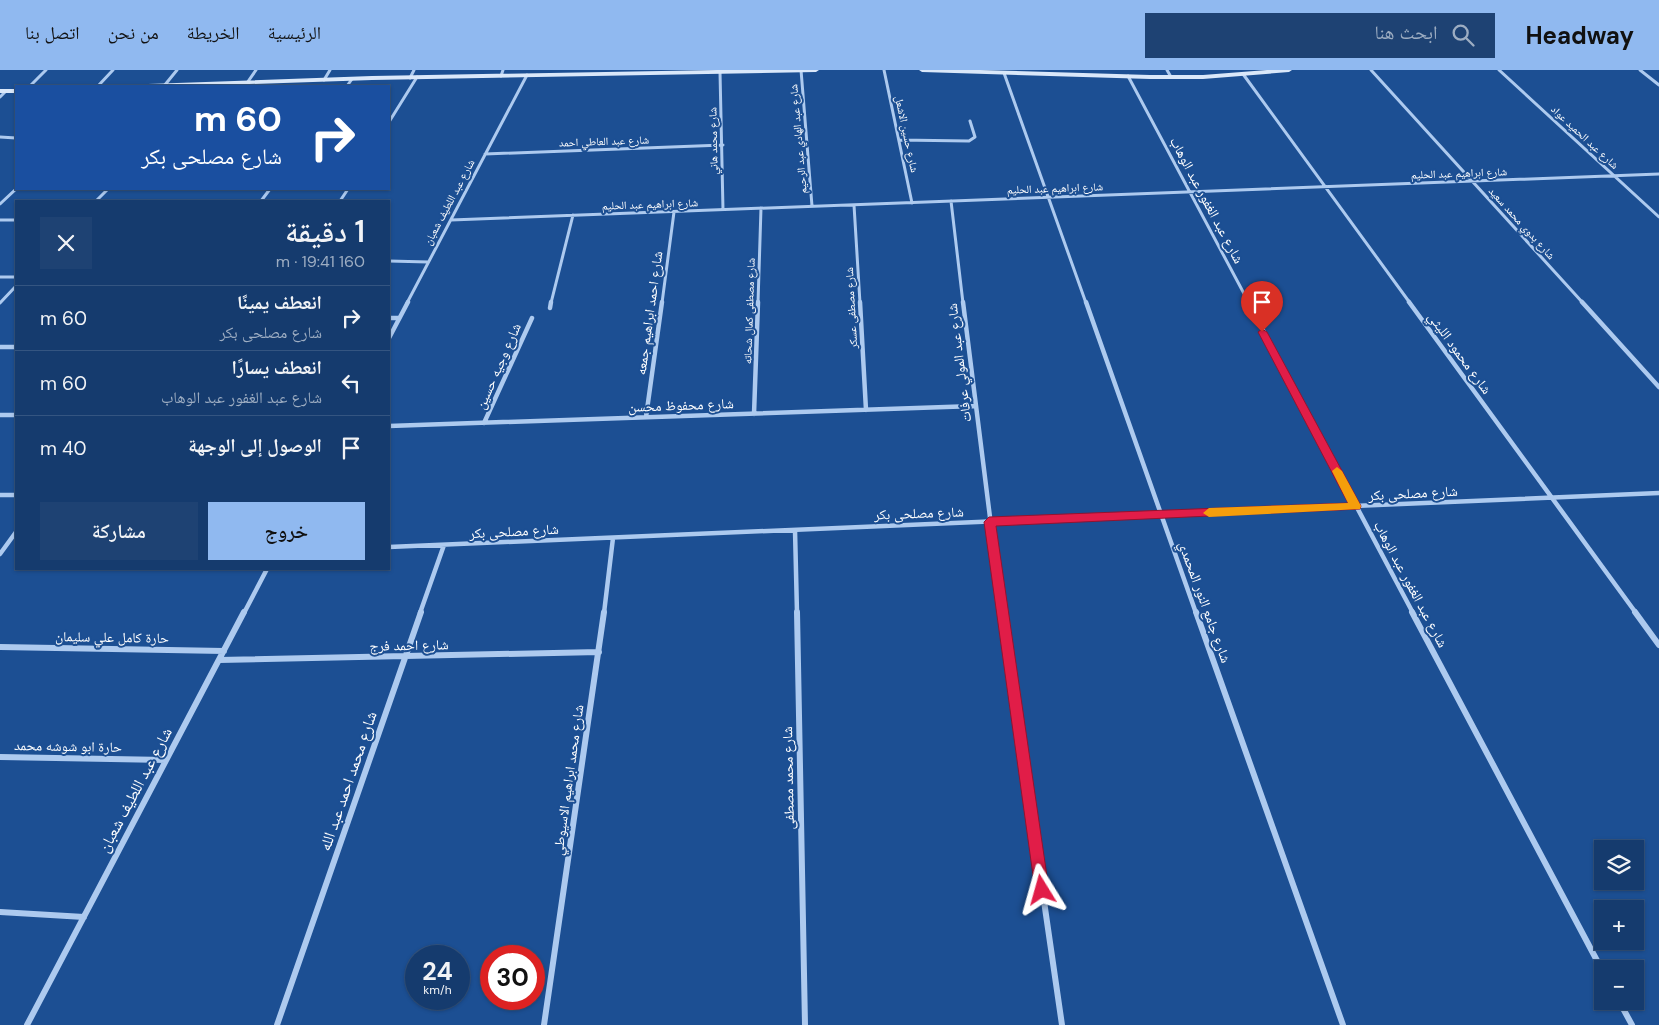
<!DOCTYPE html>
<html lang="ar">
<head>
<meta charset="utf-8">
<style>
  :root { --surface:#153b6e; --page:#1e4273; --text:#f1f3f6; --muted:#9dadc2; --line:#345581; --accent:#90b9f0 }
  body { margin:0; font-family:"DM Sans","Noto Naskh Arabic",sans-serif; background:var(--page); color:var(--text); direction:rtl; height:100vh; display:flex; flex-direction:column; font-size:19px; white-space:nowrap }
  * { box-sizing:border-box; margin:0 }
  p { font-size:16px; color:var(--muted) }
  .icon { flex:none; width:28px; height:28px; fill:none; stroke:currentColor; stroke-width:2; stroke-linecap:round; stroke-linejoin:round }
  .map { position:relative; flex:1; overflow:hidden; direction:ltr }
  .panel { position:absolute; left:15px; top:130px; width:375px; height:370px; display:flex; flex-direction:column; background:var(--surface); border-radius:0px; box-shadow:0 1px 4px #0004,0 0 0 1px var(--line); direction:rtl }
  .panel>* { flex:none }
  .hud { position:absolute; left:15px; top:15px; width:375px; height:105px; border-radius:0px; box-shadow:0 1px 4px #0004,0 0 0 1px var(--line); direction:rtl; background:#1a4fa0; color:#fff; overflow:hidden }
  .buttons { position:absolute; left:1594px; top:770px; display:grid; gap:10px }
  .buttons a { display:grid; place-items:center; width:50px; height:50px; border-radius:0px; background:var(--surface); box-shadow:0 1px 4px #0004,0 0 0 1px var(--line); font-size:25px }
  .speed { position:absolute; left:405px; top:875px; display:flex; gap:10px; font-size:25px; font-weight:700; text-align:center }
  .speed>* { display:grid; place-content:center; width:65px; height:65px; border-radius:50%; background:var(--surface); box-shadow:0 1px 4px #0004,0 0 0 1px var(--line); line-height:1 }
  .speed small { font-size:12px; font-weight:400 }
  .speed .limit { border:8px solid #d22; background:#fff; color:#111 }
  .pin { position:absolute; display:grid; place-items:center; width:42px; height:42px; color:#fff; margin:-51px -21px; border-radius:50% 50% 50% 0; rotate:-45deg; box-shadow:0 0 5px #0007 }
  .pin .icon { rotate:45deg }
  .me { position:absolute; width:55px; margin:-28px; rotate:352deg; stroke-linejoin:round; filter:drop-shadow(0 0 4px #0008) }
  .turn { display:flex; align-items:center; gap:18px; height:105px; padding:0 25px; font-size:22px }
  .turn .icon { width:65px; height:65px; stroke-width:2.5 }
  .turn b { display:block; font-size:35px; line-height:42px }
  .round { display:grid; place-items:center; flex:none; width:52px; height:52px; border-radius:0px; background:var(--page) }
  .head { display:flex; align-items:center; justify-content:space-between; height:85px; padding:0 25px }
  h1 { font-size:30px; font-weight:600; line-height:38px }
  .action { display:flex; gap:10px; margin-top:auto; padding:10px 25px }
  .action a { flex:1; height:58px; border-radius:0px; background:var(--accent); color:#111; font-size:20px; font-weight:600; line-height:58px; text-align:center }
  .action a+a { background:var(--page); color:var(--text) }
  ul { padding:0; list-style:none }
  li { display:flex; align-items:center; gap:15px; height:65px; padding:0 25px; border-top:1px solid var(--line) }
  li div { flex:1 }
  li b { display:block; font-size:19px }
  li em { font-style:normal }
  header { display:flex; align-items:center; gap:30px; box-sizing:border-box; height:70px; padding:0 25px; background:var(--accent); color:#111 }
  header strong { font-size:24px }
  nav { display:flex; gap:28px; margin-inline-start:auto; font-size:18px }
  .search { width:350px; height:45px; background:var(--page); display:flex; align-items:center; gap:12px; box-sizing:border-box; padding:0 18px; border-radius:0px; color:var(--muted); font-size:19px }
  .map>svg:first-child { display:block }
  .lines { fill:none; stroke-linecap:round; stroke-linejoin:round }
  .street-far2 { stroke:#adcaef; stroke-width:3 }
  .street-far1 { stroke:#adcaef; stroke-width:4.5 }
  .street { stroke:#adcaef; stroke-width:6 }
  .secondary { fill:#dae8fa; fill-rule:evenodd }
  .route { fill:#e11d48; stroke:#92132f }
  .slow { fill:#f59e0b }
  .labels { text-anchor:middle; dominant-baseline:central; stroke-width:4; stroke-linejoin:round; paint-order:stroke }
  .far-street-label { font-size:11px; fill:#fff; stroke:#1c4f93 }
  .street-label { font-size:14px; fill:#fff; stroke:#1c4f93 }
  .near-street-label { font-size:16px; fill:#fff; stroke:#1c4f93 }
</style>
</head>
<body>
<header>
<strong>Headway</strong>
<div class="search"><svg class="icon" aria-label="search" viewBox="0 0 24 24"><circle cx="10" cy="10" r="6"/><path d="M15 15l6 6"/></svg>ابحث هنا</div>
<nav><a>الرئيسية</a><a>الخريطة</a><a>من نحن</a><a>اتصل بنا</a></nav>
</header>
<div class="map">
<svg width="1659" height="955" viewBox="0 0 1659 955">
  <rect width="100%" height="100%" fill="#1c4f93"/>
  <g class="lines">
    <path class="street-far2" d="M801,0L812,136
      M884,0L912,133
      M1167,0L1171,7
      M1371,0L1583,233
      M1499,0L1659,147
      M1640,0L1659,15
      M720,2L723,140
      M1004,3L1086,233
      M1243,4L1410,233
      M501,6L503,0
      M1128,6L1249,233
      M410,8L414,0
      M324,10L330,0
      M247,13L256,0
      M30,16L46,0
      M98,16L113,0
      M164,16L177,0
      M347,16L352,9
      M0,27L6,21
      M389,52L417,7
      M0,67L16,68
      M899,70L969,71L975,67L970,51
      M485,84L723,75
      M96,131L108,119
      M261,131L270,119
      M340,131L348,119
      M951,131L963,233
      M0,134L16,119
      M854,135L860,233
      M0,150H16
      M451,150L1659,104
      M389,191L428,192
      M0,207H16
      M0,233L16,216
      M407,233L527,5
      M551,233L573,145
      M662,233L674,142
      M758,233L761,138"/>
    <path class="street-far1" d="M860,232L866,340
      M963,232L1002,543
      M1086,232L1196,543
      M1248,232L1413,543
      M1409,232L1636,543
      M1582,232L1659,317
      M550,238L551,232
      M389,248H399
      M389,268L408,232
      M0,277H16
      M754,344L758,232
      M0,345H16
      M646,347L662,232
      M484,353L532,248
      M389,356L975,336
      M0,425H16
      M795,460L797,543
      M389,477L1659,423
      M0,484L16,462
      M244,543L267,499
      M420,543L444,475
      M604,543L613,468"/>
    <path class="street" d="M797,542L805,955
      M1002,542L1062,955
      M1196,542L1343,955
      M1412,542L1602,900
      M1635,542L1659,575
      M0,577L224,581
      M219,590L599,582
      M0,687L166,690
      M0,842L84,847
      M1619,931L1632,955
      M27,955L244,542
      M277,955L421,542
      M544,955L604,542"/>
    <path class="secondary" d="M717,0H819L816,2L372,10L192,16H145L148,14L372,6Z
      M919,0H980L1150,5H1203L1267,0H1292L1289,2L1203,9H1150L922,2Z
      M0,19H16V23H0Z"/>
  </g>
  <path class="route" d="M1262,259L1267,262L1361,436L1360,439L996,456L1049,820L1047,825L1042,827L1037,825L1035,820L984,452L989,447L1348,433L1258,262Z"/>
  <path class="slow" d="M1337,397L1342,401L1361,436L1360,439L1209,447L1203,443L1209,438L1348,433L1332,401Z"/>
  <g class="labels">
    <g class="far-street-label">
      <text transform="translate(907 64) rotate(78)">شارع حسين الاشعل</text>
      <text transform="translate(1585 67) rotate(43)">شارع عبد الحميد عواد</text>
      <text transform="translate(798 69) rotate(-95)">شارع عبد الهادي عبد الرحيم</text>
      <text transform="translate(604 71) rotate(-2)">شارع عبد العاطي احمد</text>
      <text transform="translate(713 71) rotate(-91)">شارع محمد هاني</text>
      <text transform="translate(1459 103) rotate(-2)">شارع ابراهيم عبد الحليم</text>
      <text transform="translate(1055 118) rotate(-2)">شارع ابراهيم عبد الحليم</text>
      <text transform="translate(449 132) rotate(-62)">شارع عبد اللطيف شعبان</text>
      <text transform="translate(650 134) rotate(-2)">شارع ابراهيم عبد الحليم</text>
      <text transform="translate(1522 153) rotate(48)">شارع بدوي محمد سعيد</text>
      <text transform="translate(851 238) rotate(-93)">شارع مصطفى عسكر</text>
      <text transform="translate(749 241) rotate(-88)">شارع مصطفى كمال شحاته</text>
    </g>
    <g class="street-label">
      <text transform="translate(1207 130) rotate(62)">شارع عبد الغفور عبد الوهاب</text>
      <text transform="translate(649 243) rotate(-82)">شارع احمد ابراهيم جمعه</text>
      <text transform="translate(1460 283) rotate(54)">شارع محمود الليثي</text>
      <text transform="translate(959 293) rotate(-97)">شارع عبد المولي عرفات</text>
      <text transform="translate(498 296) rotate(-66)">شارع وجيه حسين</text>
      <text transform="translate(681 335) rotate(-2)">شارع محفوظ محسن</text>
      <text transform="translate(1413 423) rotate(-3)">شارع مصلحى بكر</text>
      <text transform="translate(919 443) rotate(-2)">شارع مصلحى بكر</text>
      <text transform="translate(514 461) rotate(-3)">شارع مصلحى بكر</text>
      <text transform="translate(1411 514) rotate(62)">شارع عبد الغفور عبد الوهاب</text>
      <text transform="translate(1205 532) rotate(70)">شارع جامع النور المحمدي</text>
      <text transform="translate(112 567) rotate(1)">حارة كامل علي سليمان</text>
      <text transform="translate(409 575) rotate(-1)">شارع احمد فرج</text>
      <text transform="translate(68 676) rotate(1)">حارة ابو شوشه محمد</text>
      <text transform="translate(788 708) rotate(-91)">شارع محمد مصطفى</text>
      <text transform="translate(568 710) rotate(-82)">شارع محمد ابراهيم الاسيوطي</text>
    </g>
    <g class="near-street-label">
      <text transform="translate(348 711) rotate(-71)">شارع محمد احمد عبد الله</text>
      <text transform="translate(135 720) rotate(-62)">شارع عبد اللطيف شعبان</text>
    </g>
  </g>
</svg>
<div class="buttons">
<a><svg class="icon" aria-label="layers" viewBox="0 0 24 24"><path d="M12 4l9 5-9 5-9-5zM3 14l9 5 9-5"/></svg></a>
<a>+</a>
<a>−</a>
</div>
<div class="speed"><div>24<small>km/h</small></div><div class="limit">30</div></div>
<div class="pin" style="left:1262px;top:262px;background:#d93025"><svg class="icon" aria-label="arrive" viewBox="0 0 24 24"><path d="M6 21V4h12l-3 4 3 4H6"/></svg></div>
<svg class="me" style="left:1042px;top:820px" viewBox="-20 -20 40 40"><path d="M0-17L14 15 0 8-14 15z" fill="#e11d48" stroke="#fff" stroke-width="4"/></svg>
<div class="hud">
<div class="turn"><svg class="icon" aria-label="right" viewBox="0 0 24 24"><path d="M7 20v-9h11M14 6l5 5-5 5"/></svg><div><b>60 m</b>شارع مصلحى بكر</div></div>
</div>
<section class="panel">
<div class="head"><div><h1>1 دقيقة</h1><p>160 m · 19:41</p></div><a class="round"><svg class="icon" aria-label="close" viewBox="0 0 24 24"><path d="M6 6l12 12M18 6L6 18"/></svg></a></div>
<ul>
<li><svg class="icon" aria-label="right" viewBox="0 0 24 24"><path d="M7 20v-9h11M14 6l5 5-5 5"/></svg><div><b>انعطف يمينًا</b><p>شارع مصلحى بكر</p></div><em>60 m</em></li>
<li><svg class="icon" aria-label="left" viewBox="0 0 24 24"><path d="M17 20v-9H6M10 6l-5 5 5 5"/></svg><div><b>انعطف يسارًا</b><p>شارع عبد الغفور عبد الوهاب</p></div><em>60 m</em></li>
<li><svg class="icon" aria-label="arrive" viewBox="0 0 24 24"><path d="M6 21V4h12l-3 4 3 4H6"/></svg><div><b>الوصول إلى الوجهة</b></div><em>40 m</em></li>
</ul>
<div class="action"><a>خروج</a><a>مشاركة</a></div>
</section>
</div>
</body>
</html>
